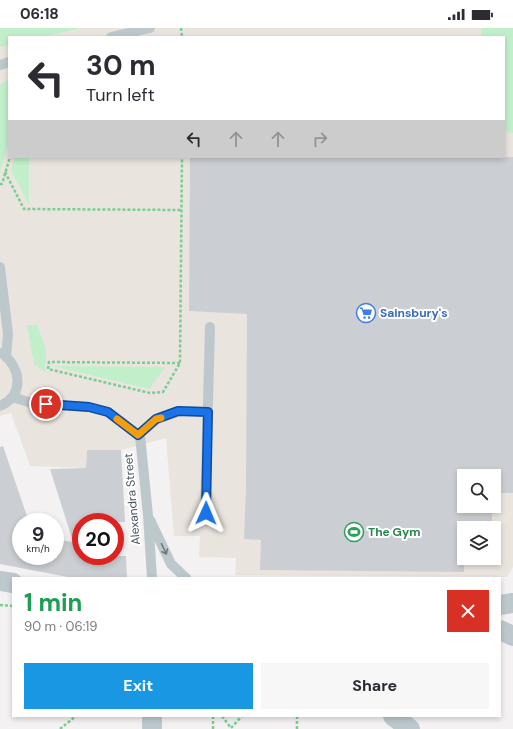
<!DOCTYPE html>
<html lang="en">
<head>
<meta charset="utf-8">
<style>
  :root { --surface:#fff; --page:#f7f7f7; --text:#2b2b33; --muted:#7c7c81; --accent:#1a97e3 }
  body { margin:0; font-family:"DM Sans",sans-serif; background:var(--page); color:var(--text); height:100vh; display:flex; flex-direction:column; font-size:15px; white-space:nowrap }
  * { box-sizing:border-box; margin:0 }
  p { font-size:13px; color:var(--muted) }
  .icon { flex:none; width:22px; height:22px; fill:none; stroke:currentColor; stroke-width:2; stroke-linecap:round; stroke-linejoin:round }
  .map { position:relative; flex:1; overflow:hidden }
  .sheet { position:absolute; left:12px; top:549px; width:489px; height:140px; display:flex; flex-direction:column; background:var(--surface); border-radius:0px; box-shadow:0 2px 6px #0003 }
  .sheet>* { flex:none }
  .top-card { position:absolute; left:8px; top:8px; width:497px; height:122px; border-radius:0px; box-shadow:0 2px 6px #0003; background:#fff; color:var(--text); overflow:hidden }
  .buttons { position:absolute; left:457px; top:441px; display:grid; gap:8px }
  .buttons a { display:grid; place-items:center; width:44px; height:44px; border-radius:0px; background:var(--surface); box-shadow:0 2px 6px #0003; font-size:20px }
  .speed { position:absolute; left:12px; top:485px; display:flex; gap:8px; font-size:20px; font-weight:700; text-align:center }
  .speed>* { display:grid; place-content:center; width:52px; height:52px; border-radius:50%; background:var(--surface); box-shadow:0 2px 6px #0003; line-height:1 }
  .speed small { font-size:10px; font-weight:400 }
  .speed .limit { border:6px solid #d22; background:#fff; color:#111 }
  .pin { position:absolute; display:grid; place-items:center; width:34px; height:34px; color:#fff; margin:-17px; border:2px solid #fff; border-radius:50%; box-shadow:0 1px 4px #0007 }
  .me { position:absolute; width:44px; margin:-22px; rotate:1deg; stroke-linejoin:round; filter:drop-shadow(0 0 3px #0008) }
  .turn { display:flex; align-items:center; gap:14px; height:84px; padding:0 12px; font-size:18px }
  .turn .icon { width:52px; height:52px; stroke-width:2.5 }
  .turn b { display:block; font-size:28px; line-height:34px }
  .lanes { display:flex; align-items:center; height:38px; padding:0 12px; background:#0003; justify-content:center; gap:20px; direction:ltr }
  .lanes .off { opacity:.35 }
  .round { display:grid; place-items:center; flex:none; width:42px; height:42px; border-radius:0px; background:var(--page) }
  .head { display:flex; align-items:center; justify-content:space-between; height:68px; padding:0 12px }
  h1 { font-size:24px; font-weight:700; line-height:30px; color:#1e9e55 }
  .action { display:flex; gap:8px; margin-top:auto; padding:8px 12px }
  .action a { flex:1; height:46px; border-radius:0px; background:var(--accent); color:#fff; font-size:16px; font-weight:700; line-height:46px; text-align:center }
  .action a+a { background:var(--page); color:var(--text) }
  .status { display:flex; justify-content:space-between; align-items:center; height:28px; padding:0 20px; background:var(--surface); direction:ltr }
  .status svg { height:11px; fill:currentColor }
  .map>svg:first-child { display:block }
  .commercial { fill:#eae4de; fill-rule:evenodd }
  .green { fill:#c0efca }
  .building { fill:#cbcfd3 }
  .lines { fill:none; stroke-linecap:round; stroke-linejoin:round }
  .path { stroke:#78ce94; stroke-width:2.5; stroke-dasharray:3 2; stroke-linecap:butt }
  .lane { stroke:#bdc8cd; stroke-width:10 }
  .street { stroke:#bdc8cd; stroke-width:20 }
  .oneway { stroke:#6c7a7f }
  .route-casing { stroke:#114b97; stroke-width:10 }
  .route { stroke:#1a73e8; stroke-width:7 }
  .slow { stroke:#f59e0b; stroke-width:7 }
  .labels { text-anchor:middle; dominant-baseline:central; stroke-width:4; stroke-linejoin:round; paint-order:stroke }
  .shop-label { font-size:12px; font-weight:bold; fill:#366cbe; stroke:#fff; text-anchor:start }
  .street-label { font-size:12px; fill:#49585e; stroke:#fff }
  .leisure-label { font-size:12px; font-weight:bold; fill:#27864d; stroke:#fff; text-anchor:start }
</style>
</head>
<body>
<div class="status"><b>06:18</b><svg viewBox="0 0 49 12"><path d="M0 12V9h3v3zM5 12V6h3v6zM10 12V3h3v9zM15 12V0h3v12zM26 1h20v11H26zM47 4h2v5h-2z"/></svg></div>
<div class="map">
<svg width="513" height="701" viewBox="0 0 513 701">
  <rect width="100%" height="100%" fill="#f3f1f1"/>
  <path class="commercial" d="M82,0H513V539L507,549L235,547L236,530L199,529L200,508H174L166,410L121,422H87L86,440L30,438L11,385L0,388V19L9,17V129H504V9H43ZM464,448H494V478H464ZM464,500H494V530H464Z"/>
  <path class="green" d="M0,0H82L43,9H9V17L0,19Z
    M481,0H513V105L508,104L504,100V9H481Z
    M9,51V115L0,143V57Z
    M15,129H29V177L11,142Z
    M27,297H37L46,321L45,344L34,336Z
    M53,338L165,339L149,361Z"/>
  <path class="building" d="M190,129H513V465H494V448H464V478H492V500H464V544L260,542L261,512L244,511L246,460L247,286L189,283Z
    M3,418L29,494H21V528H55V511L73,514L50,441L86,440L87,422H121L125,494H81V528H126L127,550H73L0,536V419Z"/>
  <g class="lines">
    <path class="path" d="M181,0L182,9
      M5,144L24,181L182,182
      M0,156H2L10,129
      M180,335L49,334L48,341L150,365L163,364L180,335L182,129
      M0,577L13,578
      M213,688V701
      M222,688L231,700
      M297,688V701
      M231,700L242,688
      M60,701L76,688"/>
    <path class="lane" d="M111,9L150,0
      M0,37L9,34
      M0,239L8,306L6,328
      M12,369L35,376L89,379L108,384L140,408L148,487L152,550
      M0,378C25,367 21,340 2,325
      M138,407L157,391L179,383L208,384
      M205,485L210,299
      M150,492L171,536L186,550"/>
    <path class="street" d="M0,553L13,555
      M500,577L513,575
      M500,602L513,608
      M393,688L410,701
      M152,701V688"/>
  </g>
  <defs><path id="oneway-shaft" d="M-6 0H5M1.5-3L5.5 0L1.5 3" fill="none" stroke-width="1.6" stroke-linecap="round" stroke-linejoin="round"/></defs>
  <use class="oneway" href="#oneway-shaft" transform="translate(164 521) rotate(64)"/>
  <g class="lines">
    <defs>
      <path id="route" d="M46,376L89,379L108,384L138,407L156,391L178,383L208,384L206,485"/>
    </defs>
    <use href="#route" class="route-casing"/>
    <use href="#route" class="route"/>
    <path class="slow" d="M117,391L138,407L156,391L161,390"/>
  </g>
  <defs>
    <symbol id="supermarket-ring" viewBox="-11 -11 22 22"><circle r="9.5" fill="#fff" stroke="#3f7fe0" stroke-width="1.5"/><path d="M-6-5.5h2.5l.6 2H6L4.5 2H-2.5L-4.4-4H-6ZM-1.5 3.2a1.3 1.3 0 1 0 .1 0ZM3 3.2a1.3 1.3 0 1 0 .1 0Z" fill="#3f7fe0"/></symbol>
    <symbol id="stadium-ring" viewBox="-11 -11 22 22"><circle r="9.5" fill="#fff" stroke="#2e9e5b" stroke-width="1.5"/><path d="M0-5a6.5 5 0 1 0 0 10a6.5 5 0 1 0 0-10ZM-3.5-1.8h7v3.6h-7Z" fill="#2e9e5b"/></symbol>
  </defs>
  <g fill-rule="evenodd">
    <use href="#supermarket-ring" x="355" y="274" width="22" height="22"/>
    <use href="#stadium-ring" x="343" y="493" width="22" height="22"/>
  </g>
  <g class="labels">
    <g class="shop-label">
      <text x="380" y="285">Sainsbury's</text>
    </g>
    <g class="street-label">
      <text transform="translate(132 471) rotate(-95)">Alexandra Street</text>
    </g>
    <g class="leisure-label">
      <text x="368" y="504">The Gym</text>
    </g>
  </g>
</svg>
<div class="buttons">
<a><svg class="icon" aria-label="search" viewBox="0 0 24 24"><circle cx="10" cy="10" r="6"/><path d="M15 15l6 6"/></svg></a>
<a><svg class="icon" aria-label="layers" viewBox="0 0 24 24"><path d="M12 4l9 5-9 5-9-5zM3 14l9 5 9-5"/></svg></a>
</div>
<div class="speed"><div>9<small>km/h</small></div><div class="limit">20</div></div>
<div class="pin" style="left:46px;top:376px;background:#d93025"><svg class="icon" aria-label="arrive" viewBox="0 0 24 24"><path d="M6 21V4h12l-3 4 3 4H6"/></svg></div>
<svg class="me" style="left:206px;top:485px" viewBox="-20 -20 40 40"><path d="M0-17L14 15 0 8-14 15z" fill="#1a73e8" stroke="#fff" stroke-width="4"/></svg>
<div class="top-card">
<div class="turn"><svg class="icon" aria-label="left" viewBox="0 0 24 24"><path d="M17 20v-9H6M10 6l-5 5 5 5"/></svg><div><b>30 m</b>Turn left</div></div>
<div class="lanes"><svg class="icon" aria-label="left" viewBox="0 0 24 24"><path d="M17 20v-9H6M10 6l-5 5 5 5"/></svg><svg class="icon off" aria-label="ahead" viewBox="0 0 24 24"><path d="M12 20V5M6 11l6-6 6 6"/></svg><svg class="icon off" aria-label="ahead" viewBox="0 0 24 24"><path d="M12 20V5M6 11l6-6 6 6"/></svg><svg class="icon off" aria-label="right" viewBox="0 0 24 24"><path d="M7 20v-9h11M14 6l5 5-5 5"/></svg></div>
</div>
<section class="sheet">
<div class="head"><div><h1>1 min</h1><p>90 m · 06:19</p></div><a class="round" style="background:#d93025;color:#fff"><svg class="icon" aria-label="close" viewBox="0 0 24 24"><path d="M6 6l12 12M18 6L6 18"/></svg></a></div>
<div class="action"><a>Exit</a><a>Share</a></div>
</section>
</div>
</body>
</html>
